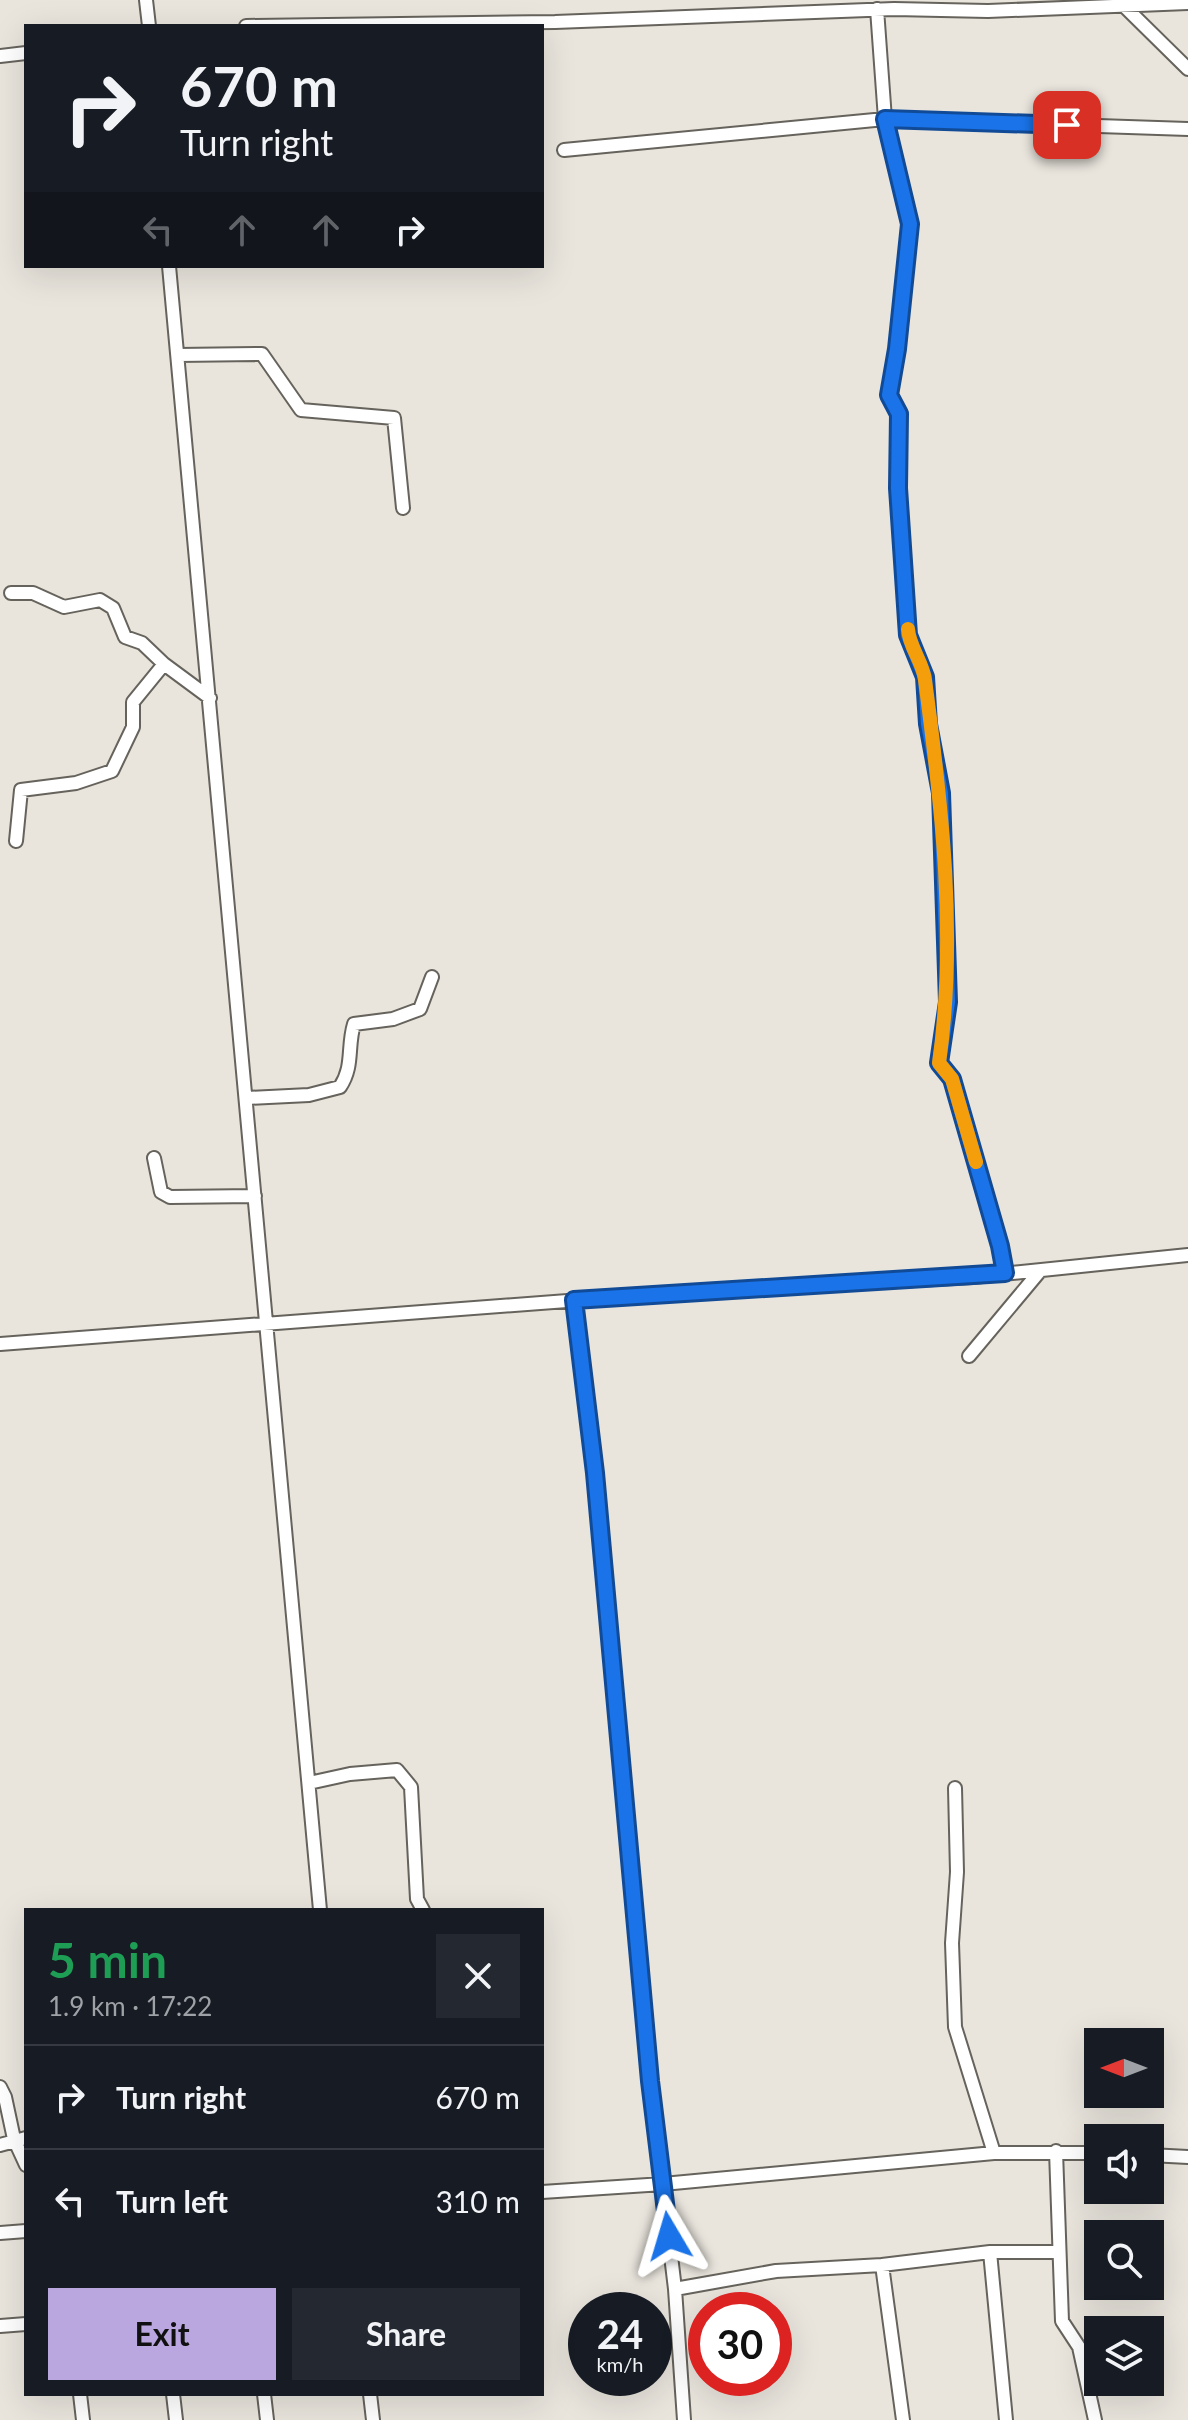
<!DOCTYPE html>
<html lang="en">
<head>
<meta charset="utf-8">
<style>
  :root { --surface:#171b24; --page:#242831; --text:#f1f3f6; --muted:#9ea1a6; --line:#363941; --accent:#bba7df }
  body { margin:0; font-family:Lato,sans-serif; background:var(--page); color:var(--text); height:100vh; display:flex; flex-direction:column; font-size:30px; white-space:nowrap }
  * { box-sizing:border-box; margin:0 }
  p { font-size:26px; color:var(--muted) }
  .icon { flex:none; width:44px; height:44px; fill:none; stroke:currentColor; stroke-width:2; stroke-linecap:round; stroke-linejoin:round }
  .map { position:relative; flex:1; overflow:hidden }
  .drawer { position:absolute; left:24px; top:1908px; width:520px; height:488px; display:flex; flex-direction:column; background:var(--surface); border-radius:0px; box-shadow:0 8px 32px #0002 }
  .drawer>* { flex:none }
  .top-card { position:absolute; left:24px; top:24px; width:520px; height:244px; border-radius:0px; box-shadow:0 8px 32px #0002; background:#171b24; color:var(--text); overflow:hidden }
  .needle { width:52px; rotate:270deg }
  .buttons { position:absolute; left:1084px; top:2028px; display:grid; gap:16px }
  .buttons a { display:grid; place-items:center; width:80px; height:80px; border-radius:0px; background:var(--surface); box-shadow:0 8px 32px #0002; font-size:40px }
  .speed { position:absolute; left:568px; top:2292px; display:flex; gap:16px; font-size:40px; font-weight:700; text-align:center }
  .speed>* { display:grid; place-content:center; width:104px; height:104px; border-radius:50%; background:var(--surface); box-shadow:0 8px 32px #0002; line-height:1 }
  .speed small { font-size:20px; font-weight:400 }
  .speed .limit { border:12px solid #d22; background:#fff; color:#111 }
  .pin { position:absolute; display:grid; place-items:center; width:68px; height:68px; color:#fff; margin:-34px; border-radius:16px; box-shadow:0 4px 12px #0006 }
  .me { position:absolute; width:88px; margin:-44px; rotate:353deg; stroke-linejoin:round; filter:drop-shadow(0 0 6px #0008) }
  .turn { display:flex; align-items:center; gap:28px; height:168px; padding:0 24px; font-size:36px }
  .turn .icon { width:104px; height:104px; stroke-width:2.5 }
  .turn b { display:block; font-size:56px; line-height:68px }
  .lanes { display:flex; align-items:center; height:76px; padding:0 24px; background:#0003; justify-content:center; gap:40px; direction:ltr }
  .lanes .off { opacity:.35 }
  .round { display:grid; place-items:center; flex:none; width:84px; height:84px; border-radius:0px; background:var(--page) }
  .head { display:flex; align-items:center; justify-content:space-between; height:136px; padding:0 24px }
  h1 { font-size:48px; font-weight:700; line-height:60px; color:#1e9e55 }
  .primary-button { display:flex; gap:16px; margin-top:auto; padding:16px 24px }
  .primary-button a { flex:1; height:92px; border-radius:0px; background:var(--accent); color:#111; font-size:32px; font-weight:700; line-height:92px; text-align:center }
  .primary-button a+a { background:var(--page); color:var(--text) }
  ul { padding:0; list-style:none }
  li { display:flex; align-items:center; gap:24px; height:104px; padding:0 24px; border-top:2px solid var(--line) }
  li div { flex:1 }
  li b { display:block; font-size:30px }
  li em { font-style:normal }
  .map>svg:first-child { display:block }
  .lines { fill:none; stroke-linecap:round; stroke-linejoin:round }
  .minor-casing { stroke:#66635c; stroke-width:16 }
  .minor { stroke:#fff; stroke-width:12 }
  .route-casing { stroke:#114b97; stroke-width:20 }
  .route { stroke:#1a73e8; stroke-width:14 }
  .slow { stroke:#f59e0b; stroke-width:14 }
</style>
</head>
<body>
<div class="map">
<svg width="1188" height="2420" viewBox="0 0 1188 2420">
  <rect width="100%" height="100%" fill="#e9e5dd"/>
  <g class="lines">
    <defs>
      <path id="minor" d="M146,0L149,26
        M1121,3L1188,69
        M877,9L885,119L910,224L897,349L889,395L899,414L898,488L908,635L925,677L928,724L941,793L948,1002L939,1063L952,1079L1000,1246L1005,1273
        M246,26L555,22L894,9L988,11L1188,3
        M0,56L26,53
        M564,150L885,119L1188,129
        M169,266L320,1910
        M178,355L262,354L301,410L394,418L403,508
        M11,593H33L64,607L100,600L113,608L125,637L142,643L164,664
        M16,841L21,790L76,783L112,771L133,727V702L164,664L210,698
        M247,1098L309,1095L340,1087C354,1066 347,1047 354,1024L393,1019L420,1009L432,977
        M154,1158L161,1192L170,1197L255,1196
        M574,1300L595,1473L650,2081L675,2289L684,2420
        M0,1344L685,1292L973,1277L1188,1255
        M969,1356L1040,1271
        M309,1783L350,1774L397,1770L411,1787L417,1899L423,1910
        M955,1788L957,1872L952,1943L955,2027L994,2153
        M0,2087L5,2097L14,2139L26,2165
        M0,2145L26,2138
        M1056,2151L1062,2321L1079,2347L1095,2420
        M1150,2155L1188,2157
        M542,2192L663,2184L994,2153H1098
        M0,2233L26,2231
        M990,2252L1006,2420
        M882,2265L903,2420
        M675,2289L776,2271L882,2265L990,2252H1058
        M0,2326L26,2324
        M80,2394L83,2420
        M173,2394L176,2420
        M264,2394L267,2420
        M370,2394L373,2420"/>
    </defs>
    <use href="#minor" class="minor-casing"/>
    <use href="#minor" class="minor"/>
  </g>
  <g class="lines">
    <defs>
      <path id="route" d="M669,2236L650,2081L595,1473L574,1300L1005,1273L1000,1246L952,1079L939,1063L948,1002L941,793L928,724L925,677L908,635L898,488L899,414L889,395L897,349L910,224L885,119L1067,125"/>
    </defs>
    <use href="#route" class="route-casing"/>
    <use href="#route" class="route"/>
    <path class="slow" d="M908,629C909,647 923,662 925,680C942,807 957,936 939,1063L952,1079L976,1162"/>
  </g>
</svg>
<div class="buttons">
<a><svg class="needle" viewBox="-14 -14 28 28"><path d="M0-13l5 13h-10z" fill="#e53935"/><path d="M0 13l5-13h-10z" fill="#9ea1a6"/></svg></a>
<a><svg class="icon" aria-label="sound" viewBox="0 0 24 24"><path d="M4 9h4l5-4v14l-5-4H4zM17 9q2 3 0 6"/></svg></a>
<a><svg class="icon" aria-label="search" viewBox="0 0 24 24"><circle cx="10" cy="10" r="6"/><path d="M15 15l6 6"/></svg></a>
<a><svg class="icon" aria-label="layers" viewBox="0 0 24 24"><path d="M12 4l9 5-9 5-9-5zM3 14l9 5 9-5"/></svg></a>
</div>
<div class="speed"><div>24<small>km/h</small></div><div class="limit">30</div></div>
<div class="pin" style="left:1067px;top:125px;background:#d93025"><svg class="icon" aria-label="arrive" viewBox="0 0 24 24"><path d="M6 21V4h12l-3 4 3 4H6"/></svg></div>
<svg class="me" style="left:669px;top:2236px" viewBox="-20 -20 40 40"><path d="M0-17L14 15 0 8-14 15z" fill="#1a73e8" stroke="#fff" stroke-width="4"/></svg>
<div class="top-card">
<div class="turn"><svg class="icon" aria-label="right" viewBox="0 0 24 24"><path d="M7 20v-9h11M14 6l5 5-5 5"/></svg><div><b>670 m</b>Turn right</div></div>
<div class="lanes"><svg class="icon off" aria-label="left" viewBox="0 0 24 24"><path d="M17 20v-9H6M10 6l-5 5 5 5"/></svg><svg class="icon off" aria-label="ahead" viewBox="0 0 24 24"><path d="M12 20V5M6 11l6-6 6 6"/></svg><svg class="icon off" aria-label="ahead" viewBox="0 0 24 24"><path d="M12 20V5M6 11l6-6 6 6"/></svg><svg class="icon" aria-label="right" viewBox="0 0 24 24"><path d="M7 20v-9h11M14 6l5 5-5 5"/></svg></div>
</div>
<section class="drawer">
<div class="head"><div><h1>5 min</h1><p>1.9 km · 17:22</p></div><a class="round"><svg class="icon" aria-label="close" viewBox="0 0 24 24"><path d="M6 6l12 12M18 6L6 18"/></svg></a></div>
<ul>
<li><svg class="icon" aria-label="right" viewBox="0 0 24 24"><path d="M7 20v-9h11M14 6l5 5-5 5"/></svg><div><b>Turn right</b></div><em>670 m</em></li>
<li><svg class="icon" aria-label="left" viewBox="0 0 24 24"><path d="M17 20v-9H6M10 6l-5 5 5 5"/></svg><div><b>Turn left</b></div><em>310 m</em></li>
</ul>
<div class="primary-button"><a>Exit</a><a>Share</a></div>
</section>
</div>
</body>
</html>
